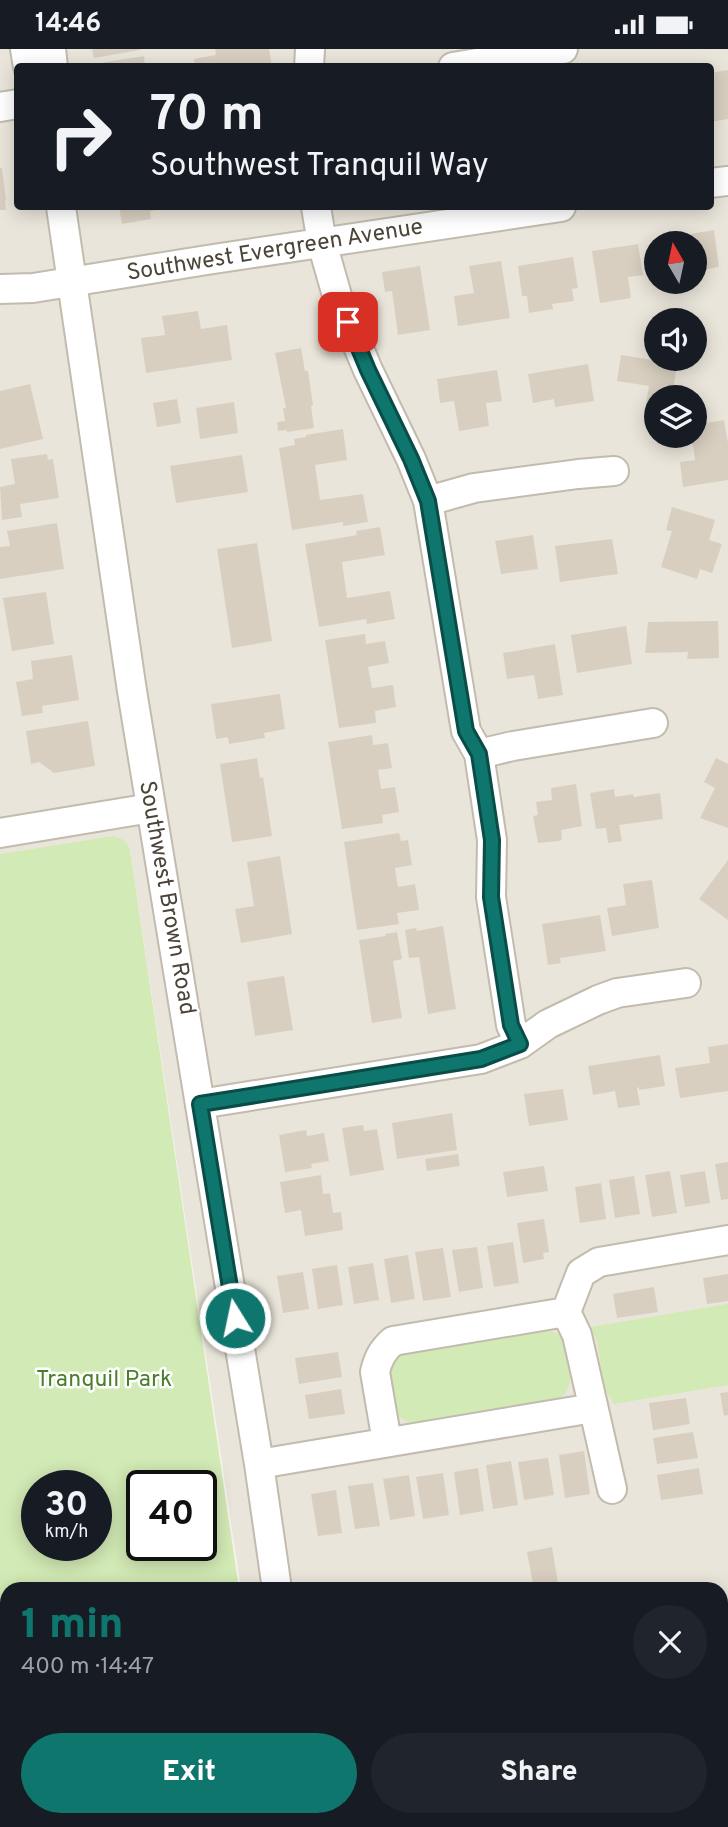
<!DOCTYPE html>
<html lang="en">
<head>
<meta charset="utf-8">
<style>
  :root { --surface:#171b24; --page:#20242c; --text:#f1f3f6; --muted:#9ea1a6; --accent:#0f766e }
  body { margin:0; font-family:Overpass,sans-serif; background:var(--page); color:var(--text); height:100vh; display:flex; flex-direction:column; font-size:26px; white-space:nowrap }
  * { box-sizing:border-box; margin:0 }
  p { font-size:23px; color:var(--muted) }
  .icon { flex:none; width:38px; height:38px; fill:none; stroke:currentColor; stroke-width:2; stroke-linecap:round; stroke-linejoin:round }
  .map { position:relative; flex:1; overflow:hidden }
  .side { position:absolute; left:0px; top:1533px; width:728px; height:245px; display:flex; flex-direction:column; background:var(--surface); border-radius:21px 21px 0 0; box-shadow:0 4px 18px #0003 }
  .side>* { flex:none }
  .banner { position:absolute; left:14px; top:14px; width:700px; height:147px; border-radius:7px; box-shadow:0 4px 18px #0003; background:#171b24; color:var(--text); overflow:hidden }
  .needle { width:46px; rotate:351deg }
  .fabs { position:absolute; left:644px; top:182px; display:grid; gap:14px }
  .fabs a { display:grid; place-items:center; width:63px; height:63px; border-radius:50%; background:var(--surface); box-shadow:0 4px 18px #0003; font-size:35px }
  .speed { position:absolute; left:21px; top:1421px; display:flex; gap:14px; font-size:35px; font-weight:700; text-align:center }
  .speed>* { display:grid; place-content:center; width:91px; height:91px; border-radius:50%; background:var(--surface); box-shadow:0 4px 18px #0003; line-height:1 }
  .speed small { font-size:18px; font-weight:400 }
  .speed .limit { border:4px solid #111; border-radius:10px; background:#fff; color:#111 }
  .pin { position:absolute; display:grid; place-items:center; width:60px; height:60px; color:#fff; margin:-30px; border-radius:14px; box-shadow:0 4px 10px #0006 }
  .me { position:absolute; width:77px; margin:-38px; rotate:350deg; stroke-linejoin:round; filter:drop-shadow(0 0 5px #0008) }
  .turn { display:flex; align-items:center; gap:24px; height:147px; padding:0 21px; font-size:32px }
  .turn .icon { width:91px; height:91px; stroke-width:2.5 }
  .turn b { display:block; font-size:49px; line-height:60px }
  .round { display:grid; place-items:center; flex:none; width:74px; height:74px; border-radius:37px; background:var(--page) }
  .headline { display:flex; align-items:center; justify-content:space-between; height:119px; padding:0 21px }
  h1 { font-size:42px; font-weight:800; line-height:52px; color:var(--accent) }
  .action { display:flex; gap:14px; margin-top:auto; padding:14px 21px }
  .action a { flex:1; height:80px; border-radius:42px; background:var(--accent); color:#fff; font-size:28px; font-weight:800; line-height:80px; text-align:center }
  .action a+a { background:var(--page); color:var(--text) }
  .status { display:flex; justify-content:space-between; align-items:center; height:49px; padding:0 35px; background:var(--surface); direction:ltr }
  .status svg { height:19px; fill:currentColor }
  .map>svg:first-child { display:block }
  .residential { fill:#eae5da; fill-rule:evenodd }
  .green { fill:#d2eab5; fill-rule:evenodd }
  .building { fill:#d8cfc1 }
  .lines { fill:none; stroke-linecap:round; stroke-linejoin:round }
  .minor-casing { stroke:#c2bbae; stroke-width:32 }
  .minor { stroke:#fff; stroke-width:28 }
  .route-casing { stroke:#0a4d48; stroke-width:18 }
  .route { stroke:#0f766e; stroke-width:12 }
  .labels { text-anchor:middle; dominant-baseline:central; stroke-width:5; stroke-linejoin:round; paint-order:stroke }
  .street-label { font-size:23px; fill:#4b4439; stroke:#fff }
  .park-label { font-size:23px; fill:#4a7f2a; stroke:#fff }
</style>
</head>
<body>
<div class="status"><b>14:46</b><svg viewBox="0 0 49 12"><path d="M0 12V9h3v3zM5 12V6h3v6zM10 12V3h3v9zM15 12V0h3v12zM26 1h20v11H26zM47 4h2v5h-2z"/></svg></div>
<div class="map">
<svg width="728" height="1778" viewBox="0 0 728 1778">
  <rect width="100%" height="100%" fill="#f6f3ec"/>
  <path class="residential" d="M0,0H728V1778H277L273,1771H721V1540H241L130,801L112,787L0,805ZM18,18H710V158H18ZM656,194H695V233H656ZM656,271H695V310H656ZM656,348H695V387H656Z
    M7,1637V1771H199L201,1778H0V1638Z"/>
  <path class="green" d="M112,787C122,789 126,791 130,801L239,1540H7V1637L0,1638V805ZM37,1437H96V1496H37ZM142,1437H201V1496H142Z
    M728,1255V1336L614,1355L603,1336L598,1296L591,1278Z
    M542,1282C551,1282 561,1283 564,1293C568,1315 580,1342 553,1353L419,1375C408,1374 401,1371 395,1361C392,1342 381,1317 402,1305Z
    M199,1771H273L277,1778H201Z"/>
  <path class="building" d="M92,0H140V1L94,9Z
    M215,0H269L272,18H195L194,10L216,6Z
    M144,7L145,18H88V16Z
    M728,21V70L710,73V24Z
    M0,119H2L6,151H5L6,161H0Z
    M119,158H169V159L150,162L151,170L122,175Z
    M714,181L719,218L695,222V194H655L654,191Z
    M638,195L643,226L628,228L631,249L600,254L592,202Z
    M573,208L578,239L572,240L574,252L552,255L553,260L529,264L527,247H522L518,217Z
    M501,212L510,269L458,277L454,247L474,244L469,217Z
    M420,217L430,281L398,286L392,242L385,243L382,223Z
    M198,262L201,280L227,276L232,311L146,324L141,289L165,286L162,267Z
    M301,299L305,322H308L313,356L311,357L314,379L287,383V381L278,382L277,373L285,372L283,359H286L275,304Z
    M621,306L677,315L672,348H656V362L645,360L649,337L617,332Z
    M588,315L594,352L555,358L554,350L533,354L528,325Z
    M497,321L502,352L486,354L489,377L459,382L454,352L440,354L437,330Z
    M30,335L43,390L0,400V342Z
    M177,350L181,374L157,378L153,354Z
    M234,353L238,384L200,390L196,359Z
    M724,371L728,394V431L683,438L680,413L695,411L692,387H695V376Z
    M343,380L347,411L315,416L320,451L363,445L368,473L343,477V473L292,481L279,399L295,396L294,390L306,388V386Z
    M47,405L48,411L53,410L59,449L20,455L22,468L2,471L0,438L15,435L11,410Z
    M242,406L248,443L176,454L170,417Z
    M672,458L715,471L709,491L722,495L712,524L700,520L697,530L661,518L672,482L666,481Z
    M57,474L64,520L0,530V498L10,497L7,482Z
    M380,478L385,506L342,513L347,549L390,542L395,570L367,575L366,570L319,578L305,495L357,486L356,482Z
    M533,486L538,520L501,525L495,492Z
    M612,490L618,525L560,533L555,497Z
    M257,494L272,592L232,599L217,500Z
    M46,543L54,595L12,602L3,549Z
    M718,572L719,609L687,610L688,603L645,604L648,573Z
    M626,577L632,615L577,624L571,586Z
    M365,585L366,595L385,592L389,614L368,618L372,639L393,636L396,658L375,662L376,674L339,679L325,591Z
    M555,595L563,646L538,650L534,626L507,630L503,604Z
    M72,606L79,651L42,657L43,664L22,667L16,633L33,630L31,612Z
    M280,645L285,680L264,684L265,689L229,695L228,688L216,690L211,655Z
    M88,672L95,717L54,724L39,713L31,715L26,682Z
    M372,686L373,696L388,694L392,719L378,721L381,740L395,738L399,763L382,766L383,774L342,780L328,693Z
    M257,709L260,729L263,728L272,787L232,793L220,715Z
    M716,709L728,715V779L700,769L715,739L704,733Z
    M576,735L582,777L561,781L562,790L559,792L538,794L533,767L538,766L536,753L552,751L551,739Z
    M614,740L615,748L633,745L634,748L660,744L663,770L619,776L622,792L608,794L606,779L596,780L590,744Z
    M399,784L401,792L408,791L412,816L395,819L398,838L415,835L419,861L397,864L399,875L357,881L344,793Z
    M280,807L292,885L241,894L235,860L254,857L247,813Z
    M728,811V871L699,850Z
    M652,831L659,879L612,887L607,859L626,856L623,835Z
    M600,866L606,902L560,909L561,914L548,916L542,875Z
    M443,877L456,960L428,965L419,908L409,909L405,881L416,879L417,882Z
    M397,883L402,910L393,912L402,969L372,974L359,891L386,887L385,885Z
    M284,927L293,981L255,987L247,933Z
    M728,995V1042L680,1049L675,1019L710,1014L708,998Z
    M660,1006L665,1037L639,1041V1038L637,1039L640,1056L618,1059L615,1042L593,1046L588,1017Z
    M563,1040L568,1071L529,1077L524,1045Z
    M452,1064L457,1101L397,1110L392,1074Z
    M363,1076L364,1082L377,1080L384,1121L350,1127L342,1079Z
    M306,1081L307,1087L324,1084L329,1112L311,1115L312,1119L285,1123L279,1086Z
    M458,1105L460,1117L427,1122L425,1110Z
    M728,1113V1150L721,1151L715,1115Z
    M544,1117L548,1142L507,1148L503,1123Z
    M670,1122L677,1164L652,1168L645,1126Z
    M705,1122L710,1154L685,1158L680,1126Z
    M321,1126L323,1145L330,1144L333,1164L341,1163L343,1181L305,1187L301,1161L285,1164L280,1133Z
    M634,1127L640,1165L615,1169L609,1131Z
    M601,1134L606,1170L580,1174L575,1138Z
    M544,1170L549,1203L543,1204L544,1210L523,1214L517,1174Z
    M513,1193L519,1234L494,1238L487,1197Z
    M477,1198L483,1239L459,1243L452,1201Z
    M443,1199L451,1248L423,1252L415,1203Z
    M408,1206L415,1250L391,1254L384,1210Z
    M373,1214L379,1251L354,1255L348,1218Z
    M337,1216L343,1256L318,1260L312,1220Z
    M303,1223L309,1260L283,1264L277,1227Z
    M728,1225V1252L707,1255L703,1229Z
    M654,1238L658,1263L617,1269L613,1245Z
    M338,1303L342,1328L299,1335L295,1309Z
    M341,1340L345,1365L309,1370L305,1346Z
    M728,1343V1366L724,1367L720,1344Z
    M686,1349L690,1375L653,1381L649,1354Z
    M693,1383L698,1409L657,1415L653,1389Z
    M584,1402L590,1445L565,1449L559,1406Z
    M548,1409L554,1446L524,1451L518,1413Z
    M511,1412L518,1456L493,1460L486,1416Z
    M478,1419L484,1462L460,1466L454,1423Z
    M699,1419L703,1445L661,1451L657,1426Z
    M443,1424L449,1466L423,1470L416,1428Z
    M409,1426L415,1467L390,1471L383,1430Z
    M373,1434L380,1477L355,1480L348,1437Z
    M336,1441L342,1484L318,1487L311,1445Z
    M552,1498L559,1540H534L527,1503Z
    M7,1682V1721L0,1722V1684Z
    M394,1771H420L421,1778H395Z"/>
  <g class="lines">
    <defs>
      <path id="minor" d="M25,0L28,18
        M51,0L53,18
        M309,18L310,0
        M453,18L563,0
        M0,58L18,55
        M710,134L728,132
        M61,158L132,642L259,1415L277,1540
        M316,158L322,194L338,250L368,321L411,410L428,452L466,682L479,705L492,791L491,848L511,976L520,995
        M0,240L33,239L207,211L561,158
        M428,452L474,439L578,425L614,422
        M479,705L513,697L653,674
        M0,784L151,759
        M200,1055L481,1010L520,995L548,975L598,951L617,944L686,934
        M566,1263L581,1224L599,1213L728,1191
        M566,1263L577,1286L612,1440
        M387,1393L375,1323C378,1309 383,1301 393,1292L566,1263
        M259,1415L593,1359
        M314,1771L315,1778
        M0,1774L18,1771"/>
    </defs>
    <use href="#minor" class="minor-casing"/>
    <use href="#minor" class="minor"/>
  </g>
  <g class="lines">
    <defs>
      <path id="route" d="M235,1269L200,1055L481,1010L520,995L511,976L491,848L492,791L479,705L466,682L428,452L411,410L368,321L348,273"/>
    </defs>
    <use href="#route" class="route-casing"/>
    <use href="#route" class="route"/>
  </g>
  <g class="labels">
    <g class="street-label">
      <text transform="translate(275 202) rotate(-9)">Southwest Evergreen Avenue</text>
      <text transform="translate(166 849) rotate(80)">Southwest Brown Road</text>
    </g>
    <g class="park-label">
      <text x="104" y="1331">Tranquil Park</text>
    </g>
  </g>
</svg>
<div class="fabs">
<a><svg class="needle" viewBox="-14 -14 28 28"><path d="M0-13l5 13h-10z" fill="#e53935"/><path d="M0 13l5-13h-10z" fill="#9ea1a6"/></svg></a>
<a><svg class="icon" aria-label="sound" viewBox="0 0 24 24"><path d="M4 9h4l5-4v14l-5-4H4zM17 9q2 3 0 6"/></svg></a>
<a><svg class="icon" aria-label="layers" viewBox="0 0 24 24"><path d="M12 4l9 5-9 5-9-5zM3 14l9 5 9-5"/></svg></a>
</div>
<div class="speed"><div>30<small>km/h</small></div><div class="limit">40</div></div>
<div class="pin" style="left:348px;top:273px;background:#d93025"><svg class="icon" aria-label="arrive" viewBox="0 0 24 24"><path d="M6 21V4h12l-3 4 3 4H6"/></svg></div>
<svg class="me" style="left:235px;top:1269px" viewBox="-20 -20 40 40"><circle r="17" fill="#0f766e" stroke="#fff" stroke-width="3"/><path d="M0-11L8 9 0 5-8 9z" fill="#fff"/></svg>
<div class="banner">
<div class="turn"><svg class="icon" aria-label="right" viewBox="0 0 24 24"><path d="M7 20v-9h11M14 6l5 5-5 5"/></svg><div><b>70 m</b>Southwest Tranquil Way</div></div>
</div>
<section class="side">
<div class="headline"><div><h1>1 min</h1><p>400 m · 14:47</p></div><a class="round"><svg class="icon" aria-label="close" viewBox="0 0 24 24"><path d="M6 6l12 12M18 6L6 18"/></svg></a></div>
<div class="action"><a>Exit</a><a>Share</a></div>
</section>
</div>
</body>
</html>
